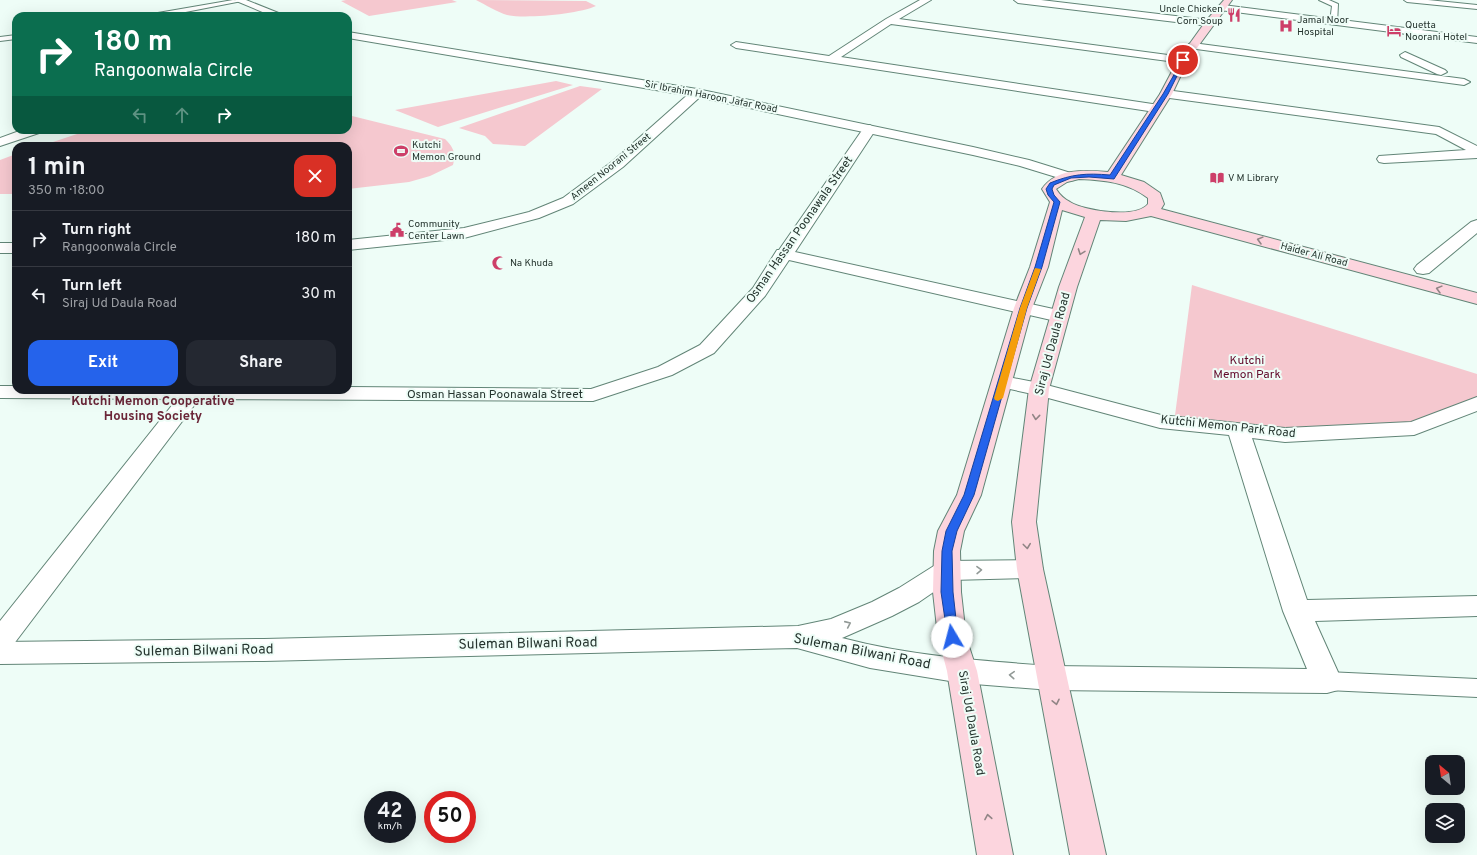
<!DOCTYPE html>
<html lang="en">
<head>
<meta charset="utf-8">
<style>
  :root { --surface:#171b24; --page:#242831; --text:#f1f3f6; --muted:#9ea1a6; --line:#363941; --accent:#2563eb }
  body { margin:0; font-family:Overpass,sans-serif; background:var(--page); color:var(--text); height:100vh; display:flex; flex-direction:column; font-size:15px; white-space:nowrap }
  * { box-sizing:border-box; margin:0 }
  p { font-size:13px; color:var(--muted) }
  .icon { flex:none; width:22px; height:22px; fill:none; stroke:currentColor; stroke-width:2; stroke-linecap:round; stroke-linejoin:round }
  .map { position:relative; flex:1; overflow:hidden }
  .side { position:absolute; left:12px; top:142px; width:340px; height:252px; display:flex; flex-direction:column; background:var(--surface); border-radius:12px; box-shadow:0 4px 16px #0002 }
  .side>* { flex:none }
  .top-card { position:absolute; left:12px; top:12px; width:340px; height:122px; border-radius:12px; box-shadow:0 4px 16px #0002; background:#0b6e4f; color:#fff; overflow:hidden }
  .needle { width:26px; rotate:331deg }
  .controls { position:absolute; left:1425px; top:755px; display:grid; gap:8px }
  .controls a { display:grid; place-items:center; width:40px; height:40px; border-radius:8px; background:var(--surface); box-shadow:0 4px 16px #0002; font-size:20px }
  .speed { position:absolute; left:364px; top:791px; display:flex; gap:8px; font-size:20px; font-weight:700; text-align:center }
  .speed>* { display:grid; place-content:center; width:52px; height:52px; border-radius:50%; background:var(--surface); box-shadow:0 4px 16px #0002; line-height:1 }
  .speed small { font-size:10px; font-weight:400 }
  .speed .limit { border:6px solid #d22; background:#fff; color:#111 }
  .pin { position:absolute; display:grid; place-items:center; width:34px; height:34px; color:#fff; margin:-17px; border:2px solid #fff; border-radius:50%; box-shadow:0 1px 4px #0007 }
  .me { position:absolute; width:44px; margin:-22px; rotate:352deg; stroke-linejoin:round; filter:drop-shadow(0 0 3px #0008) }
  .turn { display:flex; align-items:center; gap:14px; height:84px; padding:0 16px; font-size:18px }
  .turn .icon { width:52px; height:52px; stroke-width:2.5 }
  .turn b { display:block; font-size:28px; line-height:34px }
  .lanes { display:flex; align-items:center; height:38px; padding:0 16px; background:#0003; justify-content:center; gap:20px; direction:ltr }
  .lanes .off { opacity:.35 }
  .round { display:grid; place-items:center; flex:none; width:42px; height:42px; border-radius:12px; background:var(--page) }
  .headline { display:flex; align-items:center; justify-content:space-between; height:68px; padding:0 16px }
  h1 { font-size:24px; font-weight:700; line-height:30px }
  .button { display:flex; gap:8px; margin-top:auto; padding:8px 16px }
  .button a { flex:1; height:46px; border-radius:12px; background:var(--accent); color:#fff; font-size:16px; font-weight:700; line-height:46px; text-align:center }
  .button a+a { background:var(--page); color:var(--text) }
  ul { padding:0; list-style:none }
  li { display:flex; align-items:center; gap:12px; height:56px; padding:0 16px; border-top:1px solid var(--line) }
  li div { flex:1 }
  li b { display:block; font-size:15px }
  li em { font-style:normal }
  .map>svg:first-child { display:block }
  .green { fill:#f5c8cf }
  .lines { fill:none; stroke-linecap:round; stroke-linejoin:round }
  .service-casing { stroke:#628577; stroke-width:2 }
  .minor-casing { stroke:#628577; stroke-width:2 }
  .tertiary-casing { stroke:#628577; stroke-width:2 }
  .secondary-casing { stroke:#628577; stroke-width:2 }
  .service { fill:#fff; fill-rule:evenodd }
  .minor { fill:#fff; fill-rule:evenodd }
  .tertiary { fill:#fff; fill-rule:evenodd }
  .secondary { fill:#fcd5de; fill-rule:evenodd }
  .oneway { stroke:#918586 }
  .oneway2 { stroke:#929a97 }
  .route { fill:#2563eb; stroke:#184099 }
  .slow { fill:#f59e0b }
  .labels { text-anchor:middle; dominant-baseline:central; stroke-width:4; stroke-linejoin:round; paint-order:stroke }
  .far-poi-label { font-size:10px; fill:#26352f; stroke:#eefdf7; text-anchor:start }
  .far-street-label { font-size:10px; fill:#26352f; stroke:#eefdf7 }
  .street-label { font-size:12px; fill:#26352f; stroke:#eefdf7 }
  .park-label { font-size:12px; fill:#63092a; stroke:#eefdf7 }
  .neighbourhood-label { font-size:13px; font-weight:bold; fill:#6b2638; stroke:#eefdf7 }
  .near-street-label { font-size:14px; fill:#26352f; stroke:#eefdf7 }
</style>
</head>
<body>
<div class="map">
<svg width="1477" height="855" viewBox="0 0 1477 855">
  <rect width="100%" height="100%" fill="#eefdf7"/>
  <path class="green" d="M346,0H452L457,2L369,16L341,1Z
    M476,0L586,1L596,6C579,14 525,19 507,15C497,12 486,5 476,0Z
    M556,81L573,85L438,127L395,110Z
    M580,86L602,89L525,146L493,144L485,136L459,128Z
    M348,115L445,139C454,148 456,153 453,165L430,176L409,182L348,189V146H41L89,130H348Z
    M16,154V194H0V160Z
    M1192,285L1477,374V403L1414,428L1285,435L1174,423Z"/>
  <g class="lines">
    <defs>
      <path id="service" d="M233,0L242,1L165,16H148L152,14Z
        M1319,0H1329L1338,4L1337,24L1330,22L1332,6Z
        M1404,0H1428L1477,5V9L1407,2Z
        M16,35V39L0,41V37Z
        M1327,672L1477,679V697L1327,690L1319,688L1316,681L1319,674Z"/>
      <path id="minor" d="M920,0H931L899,19L1183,57L1188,60L1183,63L891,24L841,57L1159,105L1161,108L1159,111L1155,112L736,48L731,45L736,42L829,56L886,19Z
        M1014,0H1041L1209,20L1214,23L1209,26L1018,3Z
        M1223,5L1477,37V43L1220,10V6Z
        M1193,43L1464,79L1470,82L1464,85L1189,48L1188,46L1189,44Z
        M1405,52L1445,70L1447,72L1441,75L1437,74L1401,57L1400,55Z
        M697,89L701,90L703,93L701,96L623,167L573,204L539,218L464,238L348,250V240L464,228L529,212L563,198L613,161L693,90Z
        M1166,90L1439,127L1477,146V158L1384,163L1379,162L1377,159L1379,156L1466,150L1436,134L1162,97L1160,94Z
        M870,125L876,129L795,252L1067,312L1069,316L1067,320L1060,322L789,260L765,296L714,353L672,375L593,401L199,399L10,649L0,652V621L177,399L0,398V386H16V390H348V387L591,389L658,367L700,345L753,288L777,250H779L865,126Z
        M1477,220V233L1429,273L1423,274L1417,273L1414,269L1417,265L1471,222Z
        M0,243H16V253H0Z
        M1003,376L1039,383L1161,415L1285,428L1411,422L1477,397V411L1414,435L1285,442L1252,438L1307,600L1477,596V616L1315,621L1342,681L1338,690L1327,693L1051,690L1041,686L1036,678L1041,670L1051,666L1307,669L1283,611L1229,435L1160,428L1037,395L996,386L993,382L996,378Z"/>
      <path id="tertiary" d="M234,0H246L286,16H272Z
        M348,32L697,89L973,147L1029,160L1074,174L1076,177L1074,180L1069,181L1020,166L973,155L697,97L348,38Z
        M22,130H40L39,133L0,146V138Z
        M1030,560L1039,562L1043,569L1039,576L1030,578L951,580L919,602L892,616L842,638C910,656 981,661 1051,666L1061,670L1066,678L1061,686L1051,690L962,683L870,668L797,648L264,661L0,664V642L264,639L798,626L831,619L872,602L899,588L937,564L946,561Z"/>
      <path id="secondary" d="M1224,0H1232L1188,60L1172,94L1121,175L1144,182L1160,193L1164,204L1161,209L1477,293V304L1151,216L1126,221L1100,220L1077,287L1049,389L1036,522L1043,569L1106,855H1070L1017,569L1012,522L1029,389L1059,287L1085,217L1062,210L1048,267L1032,308L981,495L964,531L960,551L961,592L966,637L977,671L1013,855H977L947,671L938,637L933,592L934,551L938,531L957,495L1014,308L1030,267L1050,202L1042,189C1056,168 1085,170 1108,172L1160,94L1178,60L1206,21ZM1079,179C1104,180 1127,182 1148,198V204C1136,219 1085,211 1070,202C1064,199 1060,195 1056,189L1067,182Z"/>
    </defs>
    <use href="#service" class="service-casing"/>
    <use href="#minor" class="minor-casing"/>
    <use href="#tertiary" class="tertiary-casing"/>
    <use href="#secondary" class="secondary-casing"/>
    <use href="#service" class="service"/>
    <use href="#minor" class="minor"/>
    <use href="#tertiary" class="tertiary"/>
    <use href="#secondary" class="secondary"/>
  </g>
  <defs><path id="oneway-chevron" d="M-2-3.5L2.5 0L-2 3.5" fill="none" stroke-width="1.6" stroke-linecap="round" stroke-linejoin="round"/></defs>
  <g class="oneway">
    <use href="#oneway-chevron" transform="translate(1260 240) rotate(-165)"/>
    <use href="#oneway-chevron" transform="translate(1081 252) rotate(110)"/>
    <use href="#oneway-chevron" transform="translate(1439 289) rotate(-165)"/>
    <use href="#oneway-chevron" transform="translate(1036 417) rotate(96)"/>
    <use href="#oneway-chevron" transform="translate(1027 546) rotate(83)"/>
    <use href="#oneway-chevron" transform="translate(1056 702) rotate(78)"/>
    <use href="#oneway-chevron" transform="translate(988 817) rotate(-100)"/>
  </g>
  <g class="oneway2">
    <use href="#oneway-chevron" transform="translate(979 570) rotate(-1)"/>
    <use href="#oneway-chevron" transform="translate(848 624) rotate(-24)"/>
    <use href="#oneway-chevron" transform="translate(1012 675) rotate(-176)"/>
  </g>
  <path class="route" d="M1183,59L1185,60L1168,94L1114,179L1089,177L1071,178L1054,185L1052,189L1054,195L1060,202L1042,267L1027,308L974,495L957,531L952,551L953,592L958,637L957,640H948L941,592L942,551L946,531L964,495L1020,308L1035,267L1054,202L1048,195L1046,189L1050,183C1072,174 1086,173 1110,175L1163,94Z"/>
  <path class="slow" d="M1035,268L1041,269L1027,308L1003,398L998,401L995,400L994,398L1020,308Z"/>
  <defs>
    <symbol id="restaurant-bare" viewBox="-9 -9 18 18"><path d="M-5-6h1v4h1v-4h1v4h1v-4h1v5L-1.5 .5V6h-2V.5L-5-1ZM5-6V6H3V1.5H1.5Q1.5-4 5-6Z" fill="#cd3f69" stroke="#eefdf7" stroke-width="2.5" paint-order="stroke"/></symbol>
    <symbol id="hospital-bare" viewBox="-9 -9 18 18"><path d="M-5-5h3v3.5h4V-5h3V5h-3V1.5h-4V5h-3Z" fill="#cd3f69" stroke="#eefdf7" stroke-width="2.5" paint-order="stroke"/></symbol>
    <symbol id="hotel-bare" viewBox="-9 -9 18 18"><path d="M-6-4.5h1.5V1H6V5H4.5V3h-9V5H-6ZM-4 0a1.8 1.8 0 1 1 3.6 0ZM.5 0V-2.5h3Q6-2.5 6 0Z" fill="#cd3f69" stroke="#eefdf7" stroke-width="2.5" paint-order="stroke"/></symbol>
    <symbol id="stadium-bare" viewBox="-9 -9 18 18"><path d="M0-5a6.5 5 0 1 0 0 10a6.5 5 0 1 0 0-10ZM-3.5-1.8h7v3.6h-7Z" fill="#cd3f69" stroke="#eefdf7" stroke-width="2.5" paint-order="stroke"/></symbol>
    <symbol id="library-bare" viewBox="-9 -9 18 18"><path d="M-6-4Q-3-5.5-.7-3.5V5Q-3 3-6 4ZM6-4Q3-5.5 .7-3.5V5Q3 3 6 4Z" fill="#cd3f69" stroke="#eefdf7" stroke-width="2.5" paint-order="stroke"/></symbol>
    <symbol id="civic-bare" viewBox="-9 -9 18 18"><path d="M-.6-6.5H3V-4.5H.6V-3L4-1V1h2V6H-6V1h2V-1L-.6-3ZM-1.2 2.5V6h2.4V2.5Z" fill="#cd3f69" stroke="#eefdf7" stroke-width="2.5" paint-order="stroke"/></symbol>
    <symbol id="mosque-bare" viewBox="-9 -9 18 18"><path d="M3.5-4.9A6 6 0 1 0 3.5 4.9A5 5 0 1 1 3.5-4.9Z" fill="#cd3f69" stroke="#eefdf7" stroke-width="2.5" paint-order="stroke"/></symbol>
  </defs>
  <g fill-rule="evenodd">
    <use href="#restaurant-bare" x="1224" y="5" width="20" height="20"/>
    <use href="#hospital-bare" x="1276" y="16" width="20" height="20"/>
    <use href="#hotel-bare" x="1384" y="21" width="20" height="20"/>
    <use href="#stadium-bare" x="391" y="141" width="20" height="20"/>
    <use href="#library-bare" x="1207" y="168" width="20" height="20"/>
    <use href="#civic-bare" x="387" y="220" width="20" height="20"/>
    <use href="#mosque-bare" x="489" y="253" width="20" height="20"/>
  </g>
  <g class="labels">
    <g class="far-poi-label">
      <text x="1223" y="9" text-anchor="end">Uncle Chicken<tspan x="1223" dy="12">Corn Soup</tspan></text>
      <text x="1297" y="20">Jamal Noor<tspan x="1297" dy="12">Hospital</tspan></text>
      <text x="1405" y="25">Quetta<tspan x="1405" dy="12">Noorani Hotel</tspan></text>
      <text x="412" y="145">Kutchi<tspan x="412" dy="12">Memon Ground</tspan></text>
      <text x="1228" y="178">V M Library</text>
      <text x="408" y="224">Community<tspan x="408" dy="12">Center Lawn</tspan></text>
      <text x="510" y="263">Na Khuda</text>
    </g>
    <g class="far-street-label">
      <text transform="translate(711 97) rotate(11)">Sir Ibrahim Haroon Jafar Road</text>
      <text transform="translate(611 167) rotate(-39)">Ameen Noorani Street</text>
      <text transform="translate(1314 255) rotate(15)">Haider Ali Road</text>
    </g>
    <g class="street-label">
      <text transform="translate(800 230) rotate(-55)">Osman Hassan Poonawala Street</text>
      <text transform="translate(1053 344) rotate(-75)">Siraj Ud Daula Road</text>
      <text x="495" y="395">Osman Hassan Poonawala Street</text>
      <text transform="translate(1228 427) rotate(6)">Kutchi Memon Park Road</text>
      <text transform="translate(971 723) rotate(80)">Siraj Ud Daula Road</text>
    </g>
    <g class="park-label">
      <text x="1247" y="361">Kutchi<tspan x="1247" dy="14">Memon Park</tspan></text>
    </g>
    <g class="neighbourhood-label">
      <text x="153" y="402">Kutchi Memon Cooperative<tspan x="153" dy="15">Housing Society</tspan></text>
    </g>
    <g class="near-street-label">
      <text transform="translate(528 644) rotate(-1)">Suleman Bilwani Road</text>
      <text transform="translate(204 651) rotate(-1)">Suleman Bilwani Road</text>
      <text transform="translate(862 652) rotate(11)">Suleman Bilwani Road</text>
    </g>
  </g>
</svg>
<div class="controls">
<a><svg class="needle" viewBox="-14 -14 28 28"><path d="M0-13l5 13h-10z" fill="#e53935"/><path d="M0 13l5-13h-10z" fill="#9ea1a6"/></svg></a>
<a><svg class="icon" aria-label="layers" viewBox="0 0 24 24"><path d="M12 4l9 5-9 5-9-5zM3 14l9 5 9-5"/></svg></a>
</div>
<div class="speed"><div>42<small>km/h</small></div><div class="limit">50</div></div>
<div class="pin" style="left:1183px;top:60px;background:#d93025"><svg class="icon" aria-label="arrive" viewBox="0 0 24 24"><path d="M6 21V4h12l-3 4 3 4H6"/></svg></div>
<svg class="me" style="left:952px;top:637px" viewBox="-20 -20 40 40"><circle r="19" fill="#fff"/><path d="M0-13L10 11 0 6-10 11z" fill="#2563eb"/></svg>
<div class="top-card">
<div class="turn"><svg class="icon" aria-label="right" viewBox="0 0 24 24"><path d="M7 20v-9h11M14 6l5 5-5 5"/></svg><div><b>180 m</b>Rangoonwala Circle</div></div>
<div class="lanes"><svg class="icon off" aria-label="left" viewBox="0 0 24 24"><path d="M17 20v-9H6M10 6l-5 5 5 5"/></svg><svg class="icon off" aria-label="ahead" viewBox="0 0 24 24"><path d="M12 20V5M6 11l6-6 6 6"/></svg><svg class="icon" aria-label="right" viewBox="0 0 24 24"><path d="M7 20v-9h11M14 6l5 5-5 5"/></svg></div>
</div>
<section class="side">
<div class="headline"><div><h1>1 min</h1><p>350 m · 18:00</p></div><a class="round" style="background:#d93025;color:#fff"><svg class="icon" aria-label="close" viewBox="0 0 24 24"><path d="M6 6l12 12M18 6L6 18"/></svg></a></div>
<ul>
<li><svg class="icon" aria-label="right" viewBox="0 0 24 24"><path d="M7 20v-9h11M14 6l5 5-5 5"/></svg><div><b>Turn right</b><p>Rangoonwala Circle</p></div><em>180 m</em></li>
<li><svg class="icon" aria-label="left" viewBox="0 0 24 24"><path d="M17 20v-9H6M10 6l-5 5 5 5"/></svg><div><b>Turn left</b><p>Siraj Ud Daula Road</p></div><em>30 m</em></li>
</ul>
<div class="button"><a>Exit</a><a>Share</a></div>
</section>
</div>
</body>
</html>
